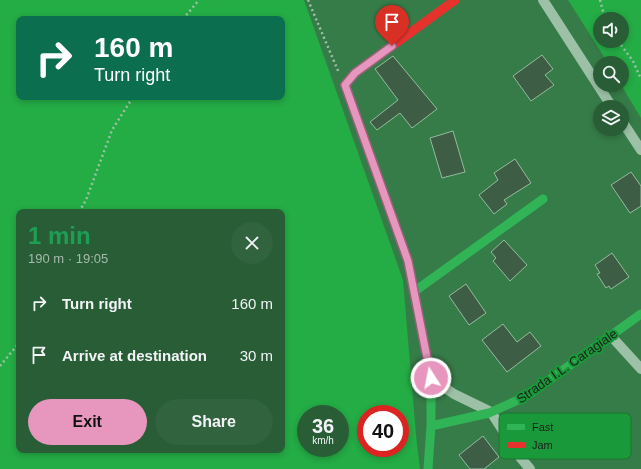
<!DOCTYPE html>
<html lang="en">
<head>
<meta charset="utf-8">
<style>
  :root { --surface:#285d36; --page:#30633e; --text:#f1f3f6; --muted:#a5baad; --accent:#e797bd }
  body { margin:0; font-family:Arial,sans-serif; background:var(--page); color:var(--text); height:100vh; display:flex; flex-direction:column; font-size:15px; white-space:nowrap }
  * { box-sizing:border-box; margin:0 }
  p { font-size:13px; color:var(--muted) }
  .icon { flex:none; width:22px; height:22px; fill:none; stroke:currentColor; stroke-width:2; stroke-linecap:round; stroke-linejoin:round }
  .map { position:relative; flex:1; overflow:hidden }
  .details { position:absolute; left:16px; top:209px; width:269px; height:244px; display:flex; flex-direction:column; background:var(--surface); border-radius:8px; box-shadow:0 2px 6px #0003 }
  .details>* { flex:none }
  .banner { position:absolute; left:16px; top:16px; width:269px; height:84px; border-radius:8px; box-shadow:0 2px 6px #0003; background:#0b6e4f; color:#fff; overflow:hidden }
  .fabs { position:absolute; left:593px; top:12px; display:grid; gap:8px }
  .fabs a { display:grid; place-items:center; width:36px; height:36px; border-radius:50%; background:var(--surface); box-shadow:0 2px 6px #0003; font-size:20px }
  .speed { position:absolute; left:297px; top:405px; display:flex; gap:8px; font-size:20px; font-weight:700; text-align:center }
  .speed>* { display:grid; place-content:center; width:52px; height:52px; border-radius:50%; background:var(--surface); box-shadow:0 2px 6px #0003; line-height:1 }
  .speed small { font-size:10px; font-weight:400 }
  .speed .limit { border:6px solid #d22; background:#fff; color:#111 }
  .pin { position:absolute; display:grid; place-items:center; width:34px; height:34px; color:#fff; margin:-41px -17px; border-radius:50% 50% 50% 0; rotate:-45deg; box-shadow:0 0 4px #0007 }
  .pin .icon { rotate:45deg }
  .me { position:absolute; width:44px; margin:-22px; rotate:349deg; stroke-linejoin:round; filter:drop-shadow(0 0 3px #0008) }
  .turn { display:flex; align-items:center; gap:14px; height:84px; padding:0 12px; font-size:18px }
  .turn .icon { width:52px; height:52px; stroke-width:2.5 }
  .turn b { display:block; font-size:28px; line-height:34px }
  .round { display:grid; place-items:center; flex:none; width:42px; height:42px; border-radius:21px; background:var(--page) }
  .headline { display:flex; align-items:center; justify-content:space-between; height:68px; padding:0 12px }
  h1 { font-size:24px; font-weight:600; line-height:30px; color:#1e9e55 }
  .cta { display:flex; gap:8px; margin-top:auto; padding:8px 12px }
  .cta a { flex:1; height:46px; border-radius:24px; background:var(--accent); color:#111; font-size:16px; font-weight:600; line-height:46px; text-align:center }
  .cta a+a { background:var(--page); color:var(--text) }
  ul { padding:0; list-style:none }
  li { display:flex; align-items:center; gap:12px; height:52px; padding:0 12px }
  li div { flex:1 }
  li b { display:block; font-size:15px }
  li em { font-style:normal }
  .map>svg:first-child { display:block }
  .green { fill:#24ac45; fill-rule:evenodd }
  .building { fill:#3d5e45; stroke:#95bb9e }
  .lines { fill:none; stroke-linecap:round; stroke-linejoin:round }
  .path { stroke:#9dc1a6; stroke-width:2.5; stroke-dasharray:2 3; stroke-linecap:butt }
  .street { stroke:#9dc1a6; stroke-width:10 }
  .fast { stroke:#30b455; stroke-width:9 }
  .jam { stroke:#e5322d; stroke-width:9 }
  .route-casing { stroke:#96627b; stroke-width:10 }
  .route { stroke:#e797bd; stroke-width:7 }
  .labels { text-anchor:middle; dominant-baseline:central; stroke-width:4; stroke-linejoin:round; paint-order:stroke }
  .street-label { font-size:13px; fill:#1d1d1d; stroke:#199939 }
  .key { fill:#199939; stroke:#1a7431; stroke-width:1 }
  .key-label { font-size:11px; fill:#1d1d1d }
</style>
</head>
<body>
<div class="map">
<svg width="641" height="469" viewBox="0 0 641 469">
  <rect width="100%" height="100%" fill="#367c48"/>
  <path class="green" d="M0,0H304L403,280L416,435L420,469H0ZM19,19H282V97H19ZM19,212H282V450H19ZM306,414H340V448H306ZM366,414H400V448H366Z
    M568,0H641V118L621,85L622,63H608ZM600,19H622V41H600Z"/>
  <path class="building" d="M542,55L553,69L545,75L554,85L531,101L513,76Z
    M393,56L437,109L412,128L400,113L377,130L370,122L398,100L375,69Z
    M453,131L465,172L442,178L430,138Z
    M515,159L531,183L504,200L507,204L494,214L479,195L498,180L494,173Z
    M631,172L641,186V206L630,213L611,185Z
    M504,240L527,265L510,281L493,261L496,258L491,252Z
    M612,253L629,277L611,289L609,286L606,288L597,274L600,273L595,265Z
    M466,284L486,313L469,325L449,296Z
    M503,324L517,342L530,332L541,346L507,372L482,340Z
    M483,436L499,457L484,469H470L459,455Z"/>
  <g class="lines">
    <path class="path" d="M308,0L339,73
      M600,0L605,19
      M183,19L199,0
      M618,41L633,61L641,79
      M79,212L86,200L112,130L133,97
      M0,366L19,343"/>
    <path class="street" d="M543,0L612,107
      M622,121L641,150
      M611,336L641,369
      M431,378L454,394L491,412L520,457L530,469"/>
    <path class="fast" d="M351,78L345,85L408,261L431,378V426L428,469
      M415,291L543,199
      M431,426L489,413L527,396L641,314"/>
    <path class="jam" d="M351,78L355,73L455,0"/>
  </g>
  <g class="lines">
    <defs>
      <path id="route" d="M392,46L355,73L345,85L408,261L431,378"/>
    </defs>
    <use href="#route" class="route-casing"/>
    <use href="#route" class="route"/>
  </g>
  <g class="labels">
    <g class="street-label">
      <text transform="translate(567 366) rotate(-35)">Strada I.L. Caragiale</text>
    </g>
  </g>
  <rect x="499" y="413" width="132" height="46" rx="6" class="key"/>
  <rect x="507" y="424" width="18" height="6" fill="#30b455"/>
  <rect x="507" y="442" width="18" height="6" fill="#e5322d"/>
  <g class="key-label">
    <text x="532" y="431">Fast</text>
    <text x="532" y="449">Jam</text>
  </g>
</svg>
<div class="fabs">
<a><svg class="icon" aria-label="sound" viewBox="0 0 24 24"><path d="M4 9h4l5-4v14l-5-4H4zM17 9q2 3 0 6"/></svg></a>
<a><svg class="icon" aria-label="search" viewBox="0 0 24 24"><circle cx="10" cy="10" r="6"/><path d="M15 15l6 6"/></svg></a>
<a><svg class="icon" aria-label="layers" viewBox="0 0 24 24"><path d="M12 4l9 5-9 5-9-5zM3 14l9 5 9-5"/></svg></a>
</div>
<div class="speed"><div>36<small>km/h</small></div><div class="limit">40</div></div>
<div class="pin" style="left:392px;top:46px;background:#d93025"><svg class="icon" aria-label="arrive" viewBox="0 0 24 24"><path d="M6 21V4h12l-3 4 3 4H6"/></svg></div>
<svg class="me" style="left:431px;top:378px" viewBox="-20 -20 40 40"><circle r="17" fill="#e797bd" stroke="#fff" stroke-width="3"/><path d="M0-11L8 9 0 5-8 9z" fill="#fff"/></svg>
<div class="banner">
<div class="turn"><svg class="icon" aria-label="right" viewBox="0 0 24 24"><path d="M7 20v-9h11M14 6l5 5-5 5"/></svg><div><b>160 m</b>Turn right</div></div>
</div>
<section class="details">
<div class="headline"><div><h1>1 min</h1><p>190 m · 19:05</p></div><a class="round"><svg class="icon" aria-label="close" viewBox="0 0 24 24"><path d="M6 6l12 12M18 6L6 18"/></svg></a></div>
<ul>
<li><svg class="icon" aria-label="right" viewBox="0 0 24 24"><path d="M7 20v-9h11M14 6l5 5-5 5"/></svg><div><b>Turn right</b></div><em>160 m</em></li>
<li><svg class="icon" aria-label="arrive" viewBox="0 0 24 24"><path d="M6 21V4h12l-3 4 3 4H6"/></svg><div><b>Arrive at destination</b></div><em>30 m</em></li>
</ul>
<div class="cta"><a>Exit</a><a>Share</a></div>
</section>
</div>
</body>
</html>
